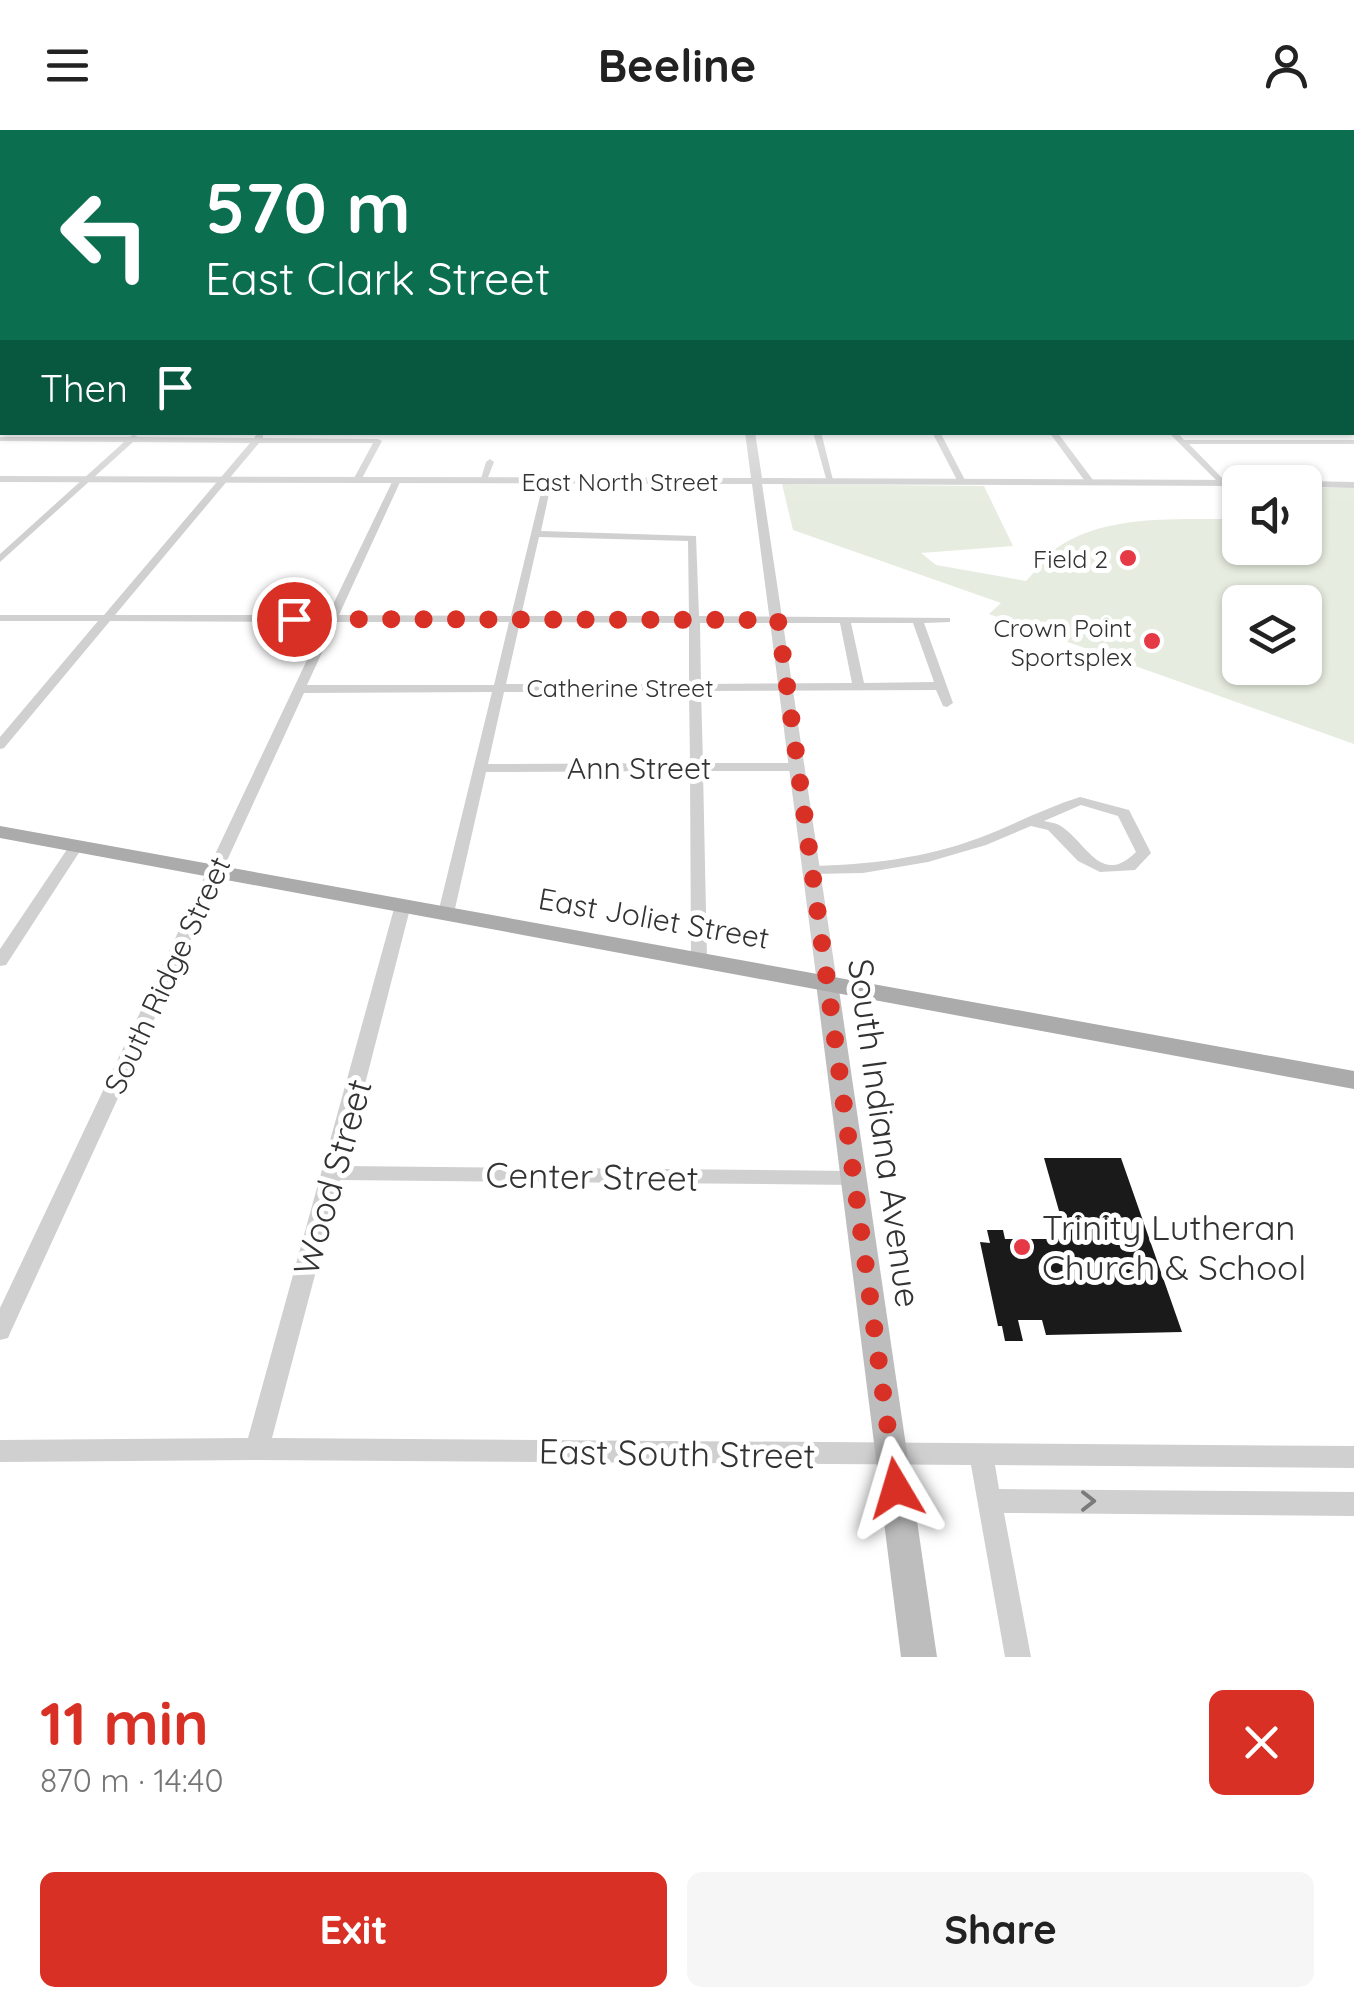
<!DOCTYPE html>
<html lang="en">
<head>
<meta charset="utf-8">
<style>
  :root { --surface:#fff; --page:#f6f6f6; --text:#222; --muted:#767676; --accent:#d93025 }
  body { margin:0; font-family:Quicksand,sans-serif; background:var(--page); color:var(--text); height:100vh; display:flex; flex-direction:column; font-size:38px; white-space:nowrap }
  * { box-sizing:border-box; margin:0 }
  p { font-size:32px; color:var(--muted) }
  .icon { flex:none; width:55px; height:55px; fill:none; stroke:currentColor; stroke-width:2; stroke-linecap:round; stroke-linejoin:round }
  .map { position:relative; height:1527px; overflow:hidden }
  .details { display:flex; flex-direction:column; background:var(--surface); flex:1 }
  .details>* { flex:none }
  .guide { position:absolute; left:0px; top:0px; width:1355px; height:305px; box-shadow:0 2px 8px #0004; background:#0b6e4f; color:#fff; overflow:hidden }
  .tools { position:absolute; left:1222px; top:335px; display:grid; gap:20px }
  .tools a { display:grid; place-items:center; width:100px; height:100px; border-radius:15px; background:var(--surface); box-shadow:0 2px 8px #0004; font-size:50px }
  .pin { position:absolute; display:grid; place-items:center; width:85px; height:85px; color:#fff; margin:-42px; border:5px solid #fff; border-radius:50%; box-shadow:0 2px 10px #0007 }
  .me { position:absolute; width:110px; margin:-55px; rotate:353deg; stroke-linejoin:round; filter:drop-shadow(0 0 8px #0008) }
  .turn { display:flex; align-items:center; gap:35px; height:210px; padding:0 40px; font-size:45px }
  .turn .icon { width:130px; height:130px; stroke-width:2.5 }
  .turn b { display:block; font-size:70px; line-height:85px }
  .then { display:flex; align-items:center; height:95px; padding:0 40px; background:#0003; gap:20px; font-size:38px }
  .round { display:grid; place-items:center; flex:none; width:105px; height:105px; border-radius:15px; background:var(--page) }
  .head { display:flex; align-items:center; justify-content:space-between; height:170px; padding:0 40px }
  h1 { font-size:60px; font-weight:700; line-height:75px; color:var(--accent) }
  .primary-button { display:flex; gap:20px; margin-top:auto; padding:20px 40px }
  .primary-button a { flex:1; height:115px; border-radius:15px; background:var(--accent); color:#fff; font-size:40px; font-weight:700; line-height:115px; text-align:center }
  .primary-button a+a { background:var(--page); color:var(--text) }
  header { display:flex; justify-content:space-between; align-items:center; height:130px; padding:0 40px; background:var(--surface); font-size:45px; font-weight:700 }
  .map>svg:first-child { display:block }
  .green { fill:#e6ecdf; fill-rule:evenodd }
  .building { fill:#1a1a1a }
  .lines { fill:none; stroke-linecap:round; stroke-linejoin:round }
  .minor { fill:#d0d0d0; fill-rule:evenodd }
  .tertiary { fill:#d0d0d0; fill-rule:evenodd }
  .secondary { fill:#bdbdbd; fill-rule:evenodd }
  .primary { fill:#ababab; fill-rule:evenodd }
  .oneway { stroke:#7a7a7a }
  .route { stroke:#d93025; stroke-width:18; stroke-dasharray:0 32.4 }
  .poi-dot { fill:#e63946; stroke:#fff; stroke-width:4 }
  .labels { text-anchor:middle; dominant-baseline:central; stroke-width:10; stroke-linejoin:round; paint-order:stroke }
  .far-street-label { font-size:25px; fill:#333; stroke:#fff }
  .far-poi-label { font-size:25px; fill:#333; stroke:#fff; text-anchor:end }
  .street-label { font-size:30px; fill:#333; stroke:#fff }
  .near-street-label { font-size:35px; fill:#333; stroke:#fff }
  .near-poi-label { font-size:35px; fill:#333; stroke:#fff; text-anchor:start }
</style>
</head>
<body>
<header><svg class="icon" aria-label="menu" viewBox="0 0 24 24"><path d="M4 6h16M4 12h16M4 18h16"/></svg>Beeline<svg class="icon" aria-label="person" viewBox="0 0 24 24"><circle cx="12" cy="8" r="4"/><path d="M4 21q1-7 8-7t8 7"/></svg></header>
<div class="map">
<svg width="1354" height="1527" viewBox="0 0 1354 1527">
  <rect width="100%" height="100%" fill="#fff"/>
  <path class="green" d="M782,354L984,356L1013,416L921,423L936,435L1026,451C1037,440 1046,426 1058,417C1109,383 1182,390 1240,389V418H1305V358H1354V614L989,484L1001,473L793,400ZM1240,472H1305V538H1240Z"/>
  <path class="building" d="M1044,1028H1121L1182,1202L1046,1205L1042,1190H1018L1023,1211H1005L1002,1196H998L980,1112L990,1113L987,1100H1003L1005,1109H1067Z"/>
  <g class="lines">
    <path class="minor" d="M0,168H2V172H0Z
      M0,192H2V196H0Z
      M0,241H2V245H0Z
      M0,272H2V276H0Z
      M813,302H821L834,354L827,352Z
      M932,302H940L966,352L965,354L958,352Z
      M1049,302H1057L1093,350V354H1087Z
      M1168,302H1177L1184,310H1354V314H1189L1224,350V354L1221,355Z
      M257,304H263V308L378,309L382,311L361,350L357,353L353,350L373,313H259L115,485H328L393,350L397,347L401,350L339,485L511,486L544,350L548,347L552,350L541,401L696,406L699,486L950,488V492L924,493L953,573L947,577L943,576L936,560L701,561L703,633H798L805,637L798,641H703L707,829L699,834L691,829L690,641L486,642L454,783L446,788L438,783L492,562L304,563L11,1201L8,1208L0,1210V1178L325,492L110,491L4,618L0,619V607L98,491H0V485H104L250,313L133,312L0,432V424L124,312L0,311V307H129L134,305L138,307L254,308ZM539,407L688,411L689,486H521ZM336,492H509L494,555H307ZM520,492L689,493V554H506ZM700,493H840L852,553L701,554ZM851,493H913L934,552L864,553ZM689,561L690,633L488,634L504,562Z
      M490,329L494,332L487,350L480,352L486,332Z
      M1080,667L1129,680L1151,723L1135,740L1100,742L1078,731L1048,700L1031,696L986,715L928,732L863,743L811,744L804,740L811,736C868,735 925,728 979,708C1013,695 1045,678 1080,667ZM1081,675L1118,686L1136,722C1100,758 1086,710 1059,695C1056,693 1048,692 1044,691Z
      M75,714L82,718L6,835L0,836V819L70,715Z
      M403,770L411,775L344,1036L854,1041L861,1043L864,1048L861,1053L854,1055L340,1050L272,1308L1354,1316V1338L995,1335L999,1359L1354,1362V1386L1004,1383L1031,1527H1005L971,1335L257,1330L0,1332V1310L248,1308L395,775Z"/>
    <path class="tertiary" d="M0,216H2V221H0Z
      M745,302H755L762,348L1240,350L1245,352H1240V356L762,354L837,853L827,859L817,853L752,354L0,352V346L751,348Z
      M1305,351L1354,352V358L1305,357V352H1301Z"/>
    <path class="secondary" d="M0,177H2V182H0Z
      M827,846L838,853L937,1527H901L816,853Z"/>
    <path class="primary" d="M0,696L1354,941V959L0,708Z"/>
  </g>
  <defs><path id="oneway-chevron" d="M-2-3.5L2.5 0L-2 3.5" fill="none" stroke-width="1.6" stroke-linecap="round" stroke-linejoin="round" transform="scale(2.5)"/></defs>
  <use class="oneway" href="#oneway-chevron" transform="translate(1088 1371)"/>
  <linearGradient id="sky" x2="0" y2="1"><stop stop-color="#9ec6ea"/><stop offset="0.43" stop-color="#fff"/><stop offset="1" stop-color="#fff" stop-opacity="0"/></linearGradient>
  <rect width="1354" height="376" fill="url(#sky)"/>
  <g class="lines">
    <path class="route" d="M294,489L778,490L896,1358"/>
  </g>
  <g class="poi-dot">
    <circle cx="1128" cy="428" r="10"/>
    <circle cx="1152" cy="511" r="10"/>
    <circle cx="1022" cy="1117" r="10"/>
  </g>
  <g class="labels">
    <g class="far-street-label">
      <text x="620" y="351">East North Street</text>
      <text x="620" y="557">Catherine Street</text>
    </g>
    <g class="far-poi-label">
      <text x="1108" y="428">Field 2</text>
      <text x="1132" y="497">Crown Point<tspan x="1132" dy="29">Sportsplex</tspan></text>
    </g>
    <g class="street-label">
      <text x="639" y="638">Ann Street</text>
      <text transform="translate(654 788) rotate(10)">East Joliet Street</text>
      <text transform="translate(167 845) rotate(-65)">South Ridge Street</text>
    </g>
    <g class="near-street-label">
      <text transform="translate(885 1003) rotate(82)">South Indiana Avenue</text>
      <text transform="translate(592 1046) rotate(1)">Center Street</text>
      <text transform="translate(332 1047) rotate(-74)">Wood Street</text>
      <text transform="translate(677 1323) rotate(1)">East South Street</text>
    </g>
    <g class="near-poi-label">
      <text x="1042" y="1097">Trinity Lutheran<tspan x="1042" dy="40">Church &amp; School</tspan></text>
    </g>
  </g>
</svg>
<div class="tools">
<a><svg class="icon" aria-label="sound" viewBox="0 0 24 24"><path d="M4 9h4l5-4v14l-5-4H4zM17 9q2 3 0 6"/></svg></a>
<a><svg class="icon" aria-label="layers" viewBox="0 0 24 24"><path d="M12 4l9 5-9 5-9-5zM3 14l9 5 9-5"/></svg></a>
</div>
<div class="pin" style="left:294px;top:489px;background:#d93025"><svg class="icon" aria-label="arrive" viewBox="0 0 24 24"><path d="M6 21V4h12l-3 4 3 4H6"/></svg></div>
<svg class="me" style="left:896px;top:1358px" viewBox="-20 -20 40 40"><path d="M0-17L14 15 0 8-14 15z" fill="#d93025" stroke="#fff" stroke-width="4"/></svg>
<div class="guide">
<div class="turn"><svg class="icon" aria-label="left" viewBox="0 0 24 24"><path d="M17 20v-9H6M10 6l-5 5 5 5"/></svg><div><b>570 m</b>East Clark Street</div></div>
<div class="then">Then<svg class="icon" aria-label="arrive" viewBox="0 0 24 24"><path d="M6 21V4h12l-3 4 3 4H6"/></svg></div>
</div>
</div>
<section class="details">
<div class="head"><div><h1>11 min</h1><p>870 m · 14:40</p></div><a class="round" style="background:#d93025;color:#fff"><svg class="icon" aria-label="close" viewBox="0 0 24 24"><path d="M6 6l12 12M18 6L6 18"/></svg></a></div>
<div class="primary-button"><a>Exit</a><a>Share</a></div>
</section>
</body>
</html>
